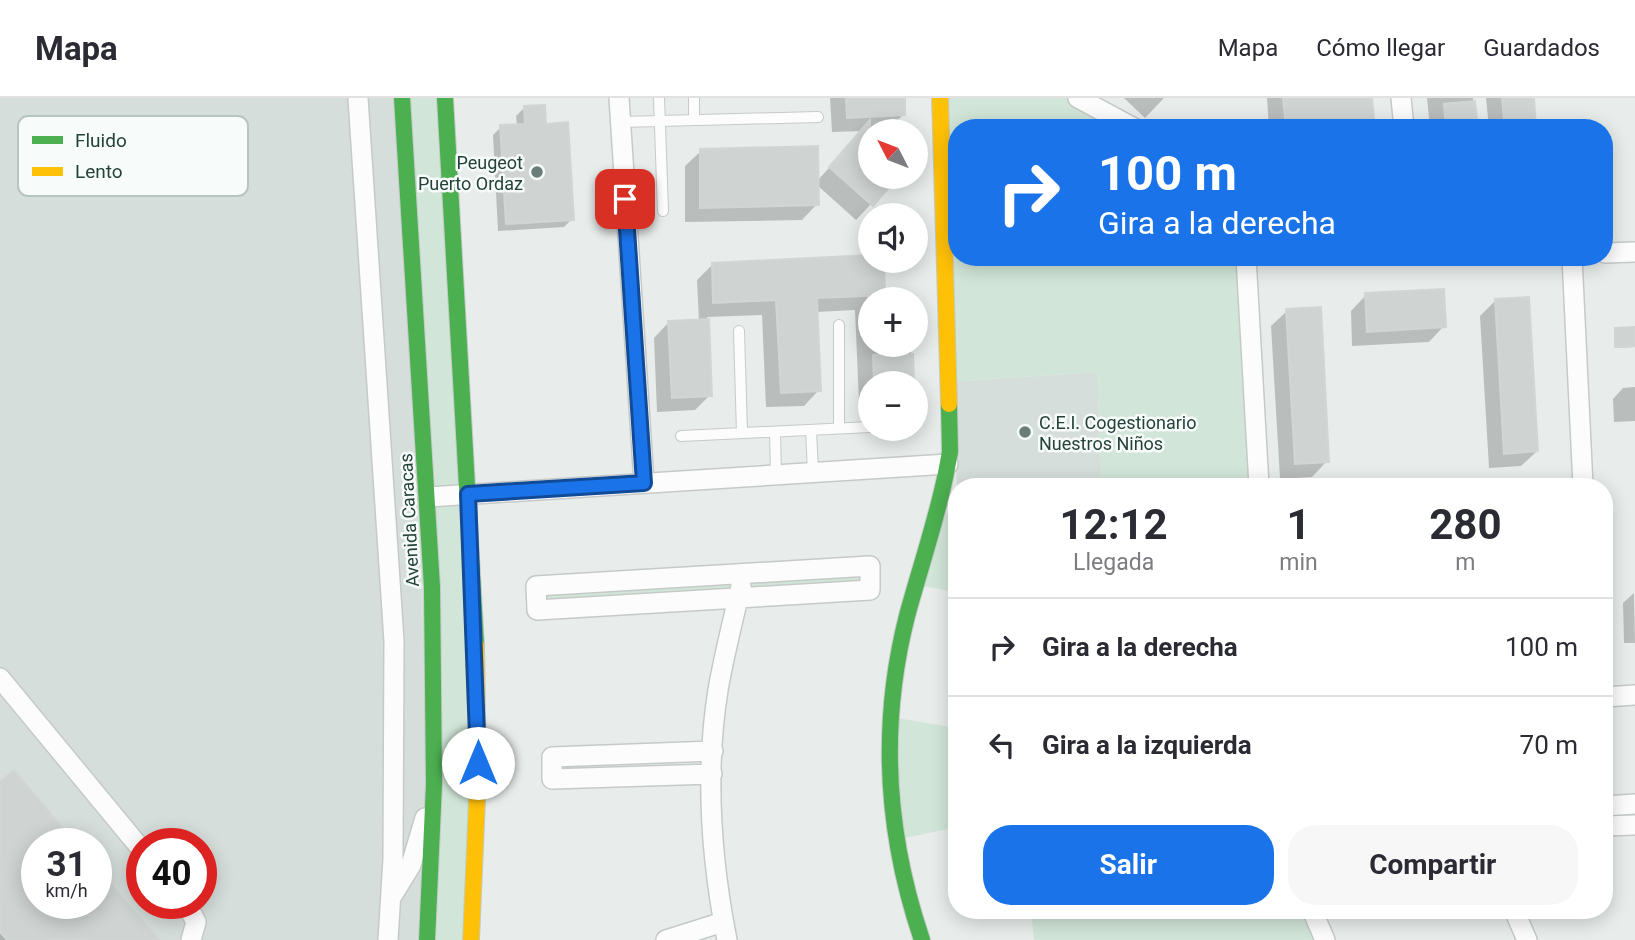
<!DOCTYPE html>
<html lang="es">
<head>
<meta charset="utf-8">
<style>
  :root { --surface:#fff; --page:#f7f7f7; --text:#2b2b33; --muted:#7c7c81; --line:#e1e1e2; --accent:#1a73e8 }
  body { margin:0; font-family:Roboto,sans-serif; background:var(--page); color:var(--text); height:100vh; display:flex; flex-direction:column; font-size:26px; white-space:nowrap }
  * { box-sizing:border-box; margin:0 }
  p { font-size:23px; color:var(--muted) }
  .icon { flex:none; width:38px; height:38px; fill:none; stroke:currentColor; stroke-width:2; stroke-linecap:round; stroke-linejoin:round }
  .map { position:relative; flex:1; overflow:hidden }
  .details { position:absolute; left:948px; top:380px; width:665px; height:441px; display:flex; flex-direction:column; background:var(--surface); border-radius:28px; box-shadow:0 4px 18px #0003 }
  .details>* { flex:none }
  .banner { position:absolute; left:948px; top:21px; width:665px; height:147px; border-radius:28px; box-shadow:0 4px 18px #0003; background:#1a73e8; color:#fff; overflow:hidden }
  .needle { width:46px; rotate:312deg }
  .controls { position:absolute; left:858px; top:21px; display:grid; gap:14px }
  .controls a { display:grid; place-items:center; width:70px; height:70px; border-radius:50%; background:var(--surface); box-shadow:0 4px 18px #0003; font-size:35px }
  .speed { position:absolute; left:21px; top:730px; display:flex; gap:14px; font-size:35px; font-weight:700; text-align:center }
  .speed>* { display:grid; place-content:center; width:91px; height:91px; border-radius:50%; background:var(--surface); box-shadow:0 4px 18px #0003; line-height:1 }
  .speed small { font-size:18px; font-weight:400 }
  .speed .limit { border:10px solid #d22; background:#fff; color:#111 }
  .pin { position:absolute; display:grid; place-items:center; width:60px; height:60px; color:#fff; margin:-30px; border-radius:14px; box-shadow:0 4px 10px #0006 }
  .me { position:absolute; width:77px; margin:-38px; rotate:0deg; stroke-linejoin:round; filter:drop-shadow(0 0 5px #0008) }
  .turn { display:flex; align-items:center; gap:24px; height:147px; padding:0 35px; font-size:32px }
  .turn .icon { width:91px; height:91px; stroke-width:2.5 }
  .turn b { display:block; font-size:49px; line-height:60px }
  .eta { display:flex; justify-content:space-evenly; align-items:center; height:119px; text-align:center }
  .eta b { font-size:42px; font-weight:700; line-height:49px }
  .primary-button { display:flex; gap:14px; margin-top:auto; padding:14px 35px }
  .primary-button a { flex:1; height:80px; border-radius:28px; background:var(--accent); color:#fff; font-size:28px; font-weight:700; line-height:80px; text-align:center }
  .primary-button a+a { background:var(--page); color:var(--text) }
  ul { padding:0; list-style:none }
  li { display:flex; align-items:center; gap:21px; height:98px; padding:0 35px; border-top:2px solid var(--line) }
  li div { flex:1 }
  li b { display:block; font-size:26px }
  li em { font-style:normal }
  header { display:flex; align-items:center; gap:42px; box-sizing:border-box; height:98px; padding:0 35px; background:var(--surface); border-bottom:2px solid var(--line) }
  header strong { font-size:33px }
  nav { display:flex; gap:38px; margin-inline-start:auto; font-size:24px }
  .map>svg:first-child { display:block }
  .built { fill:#d6dedb; fill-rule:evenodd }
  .green { fill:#d1e6d8 }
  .shadow { fill:#0003 }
  .building { fill:#cfd4d2; stroke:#d1d6d4; stroke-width:2 }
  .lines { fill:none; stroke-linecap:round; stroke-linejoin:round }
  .lane-casing { stroke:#c5cac8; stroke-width:12 }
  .street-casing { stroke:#c5cac8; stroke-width:22 }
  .fast-casing { stroke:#c3cbc8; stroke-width:18 }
  .slow-casing { stroke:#c3cbc8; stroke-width:18 }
  .lane { stroke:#fcfcfc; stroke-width:10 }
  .street { stroke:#fcfcfc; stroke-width:19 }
  .fast { stroke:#4caf50; stroke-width:16 }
  .slow { stroke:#ffc107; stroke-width:16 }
  .route-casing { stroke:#114b97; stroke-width:18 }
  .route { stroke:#1a73e8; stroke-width:12 }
  .poi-dot { fill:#697e78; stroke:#f7fbf9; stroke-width:2.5 }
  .labels { text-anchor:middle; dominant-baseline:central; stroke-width:5; stroke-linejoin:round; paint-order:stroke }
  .poi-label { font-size:18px; fill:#24423a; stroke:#f7fbf9; text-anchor:end }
  .street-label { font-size:18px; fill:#24423a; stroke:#f7fbf9 }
  .key { fill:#f7fbf9; stroke:#b8c4c0; stroke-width:2 }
  .key-label { font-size:19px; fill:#24423a }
</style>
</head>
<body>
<header>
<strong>Mapa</strong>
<nav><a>Mapa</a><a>Cómo llegar</a><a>Guardados</a></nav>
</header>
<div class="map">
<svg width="1635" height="842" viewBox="0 0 1635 842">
  <rect width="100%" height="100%" fill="#e8edeb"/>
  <path class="built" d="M0,0H402L423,307L427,842H0ZM37,746H96V805H37ZM142,746H201V805H142Z
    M1097,274L1102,385L957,388L949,284Z"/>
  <path class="green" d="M402,0H445L462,310L471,842H427L431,779Z
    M940,0H1078L1134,30H957V159H1246L1259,388H1021L1102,385L1097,274L949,284Z
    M957,391V494L916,487Z
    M870,468V492L537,512L536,488Z
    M891,619L957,630V729L895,742Z
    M1031,812H1312L1325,842H1034Z"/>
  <path class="shadow" d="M830,0H903L904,16L888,32L864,33L870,79H896L856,122L817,87V106L802,122L685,124V68L701,53L817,83L863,33L832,34Z
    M1124,0H1164L1145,20Z
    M1267,0H1370L1373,30H1269Z
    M1427,0H1473L1476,30H1430Z
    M1486,0H1532L1535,30H1489Z
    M524,10L545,28L572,121L564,129L498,133L493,37L501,29L517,28L516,18Z
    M882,163L884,201H870V247H911L912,285H870V305H859L855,212L816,214L819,292L804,308L766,309L762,217L707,219L710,297L695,312L657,314L654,240L669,224L699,223L697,182L712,167Z
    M1366,197L1444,228L1429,244L1352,248L1351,213Z
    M1496,202L1537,353L1521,368L1489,370L1480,218Z
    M1287,213L1327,363L1312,379L1280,381L1271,228Z
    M1635,231V249L1614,250L1615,232Z
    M1635,289V323L1614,324L1613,301L1623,290Z
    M1634,495L1635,545H1624L1623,505Z
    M0,686L37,746V805L149,842H0Z"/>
  <path class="building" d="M846,0H905V17L847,20Z
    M1283,0H1372L1375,30H1286Z
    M1502,0H1534L1536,30H1505Z
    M1475,3L1478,30H1446L1444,6Z
    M545,7L546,26L568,24L574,122L506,126L500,27L525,26L524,8Z
    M870,22V79H898L873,108L829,69Z
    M818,48L819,107L700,110V51Z
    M870,157V163H884L885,197L817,200L821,293L781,295L776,202L713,205L712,165Z
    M1444,191L1446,229L1367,234L1365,195Z
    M1529,199L1538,353L1504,356L1495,201Z
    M1321,209L1329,364L1295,366L1286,211Z
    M709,221L712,298L672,300L668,223Z
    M1635,229V248L1615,249V230Z
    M883,247H903V257L913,256L914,285H874L873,257L884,256Z
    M14,672L76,746H37V805H96V769L159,842H7L0,834V684Z"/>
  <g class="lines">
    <defs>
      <path id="lane" d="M659,0L663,113
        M694,0V22
        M621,24L818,19
        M739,233L742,335
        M839,330V227
        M811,332L813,375
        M775,334L776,377
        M681,338L870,329"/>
      <path id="street" d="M358,0L394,543L393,761L388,842
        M619,0L644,385
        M1078,0L1134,30
        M1401,0L1404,30
        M1605,155L1635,154
        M1246,159L1259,388
        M1572,159L1583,388
        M428,399L948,366
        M870,468V492L537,512L536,488Z
        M0,580L142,752
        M1605,599L1635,597
        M712,676L552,681V659L713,653
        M1605,708L1635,706
        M1605,728L1635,727
        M392,798L411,767L425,720
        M186,805L196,824L191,842
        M1312,812L1325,842
        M1514,812L1527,842
        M666,842L723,824
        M727,842C711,761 705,674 718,592C724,557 733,522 741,488"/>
      <path id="fast" d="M402,0L432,489L434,686L427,842
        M445,0L476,547
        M922,842C886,736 879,628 907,518C920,470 936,424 946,375L950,354L949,306"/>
      <path id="slow" d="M940,0L949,306
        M471,842L478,679L476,547"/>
    </defs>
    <use href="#lane" class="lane-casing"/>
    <use href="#street" class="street-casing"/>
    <use href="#fast" class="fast-casing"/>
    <use href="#slow" class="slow-casing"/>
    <use href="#lane" class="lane"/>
    <use href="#street" class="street"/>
    <use href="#fast" class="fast"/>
    <use href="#slow" class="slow"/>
  </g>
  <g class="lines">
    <defs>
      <path id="route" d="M478,665L468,396L644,385L625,101"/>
    </defs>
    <use href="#route" class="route-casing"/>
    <use href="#route" class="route"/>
  </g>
  <g class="poi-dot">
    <circle cx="537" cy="74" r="7"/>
    <circle cx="1025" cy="334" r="7"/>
  </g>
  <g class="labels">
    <g class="poi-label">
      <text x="523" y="64">Peugeot<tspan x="523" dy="21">Puerto Ordaz</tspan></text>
      <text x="1039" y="324" text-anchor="start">C.E.I. Cogestionario<tspan x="1039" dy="21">Nuestros Niños</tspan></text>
    </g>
    <g class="street-label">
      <text transform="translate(409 422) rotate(-93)">Avenida Caracas</text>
    </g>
  </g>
  <rect x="18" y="18" width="230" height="80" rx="10" class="key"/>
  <rect x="32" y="38" width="31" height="8" fill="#4caf50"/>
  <rect x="32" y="69" width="31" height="9" fill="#ffc107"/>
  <g class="key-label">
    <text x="75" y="49">Fluido</text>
    <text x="75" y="80">Lento</text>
  </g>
</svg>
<div class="controls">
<a><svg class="needle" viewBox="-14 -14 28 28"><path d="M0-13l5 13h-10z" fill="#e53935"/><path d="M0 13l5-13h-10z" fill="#7c7c81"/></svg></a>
<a><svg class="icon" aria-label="sound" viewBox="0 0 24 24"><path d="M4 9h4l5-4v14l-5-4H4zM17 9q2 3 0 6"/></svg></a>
<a>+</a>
<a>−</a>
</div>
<div class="speed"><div>31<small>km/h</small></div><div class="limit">40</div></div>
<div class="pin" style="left:625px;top:101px;background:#d93025"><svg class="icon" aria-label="arrive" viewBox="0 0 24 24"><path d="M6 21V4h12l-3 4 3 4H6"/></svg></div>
<svg class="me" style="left:478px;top:665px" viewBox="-20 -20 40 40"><circle r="19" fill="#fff"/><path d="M0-13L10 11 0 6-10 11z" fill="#1a73e8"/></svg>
<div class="banner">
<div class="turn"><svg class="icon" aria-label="right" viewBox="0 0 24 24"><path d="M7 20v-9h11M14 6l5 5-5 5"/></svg><div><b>100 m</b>Gira a la derecha</div></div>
</div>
<section class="details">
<div class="eta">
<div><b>12:12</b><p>Llegada</p></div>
<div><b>1</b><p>min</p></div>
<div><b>280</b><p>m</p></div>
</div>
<ul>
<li><svg class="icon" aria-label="right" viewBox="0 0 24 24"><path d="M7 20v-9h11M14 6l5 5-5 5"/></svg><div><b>Gira a la derecha</b></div><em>100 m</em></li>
<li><svg class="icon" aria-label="left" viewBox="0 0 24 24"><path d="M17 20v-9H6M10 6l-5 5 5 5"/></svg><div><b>Gira a la izquierda</b></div><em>70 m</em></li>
</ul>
<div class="primary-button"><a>Salir</a><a>Compartir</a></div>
</section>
</div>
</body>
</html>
